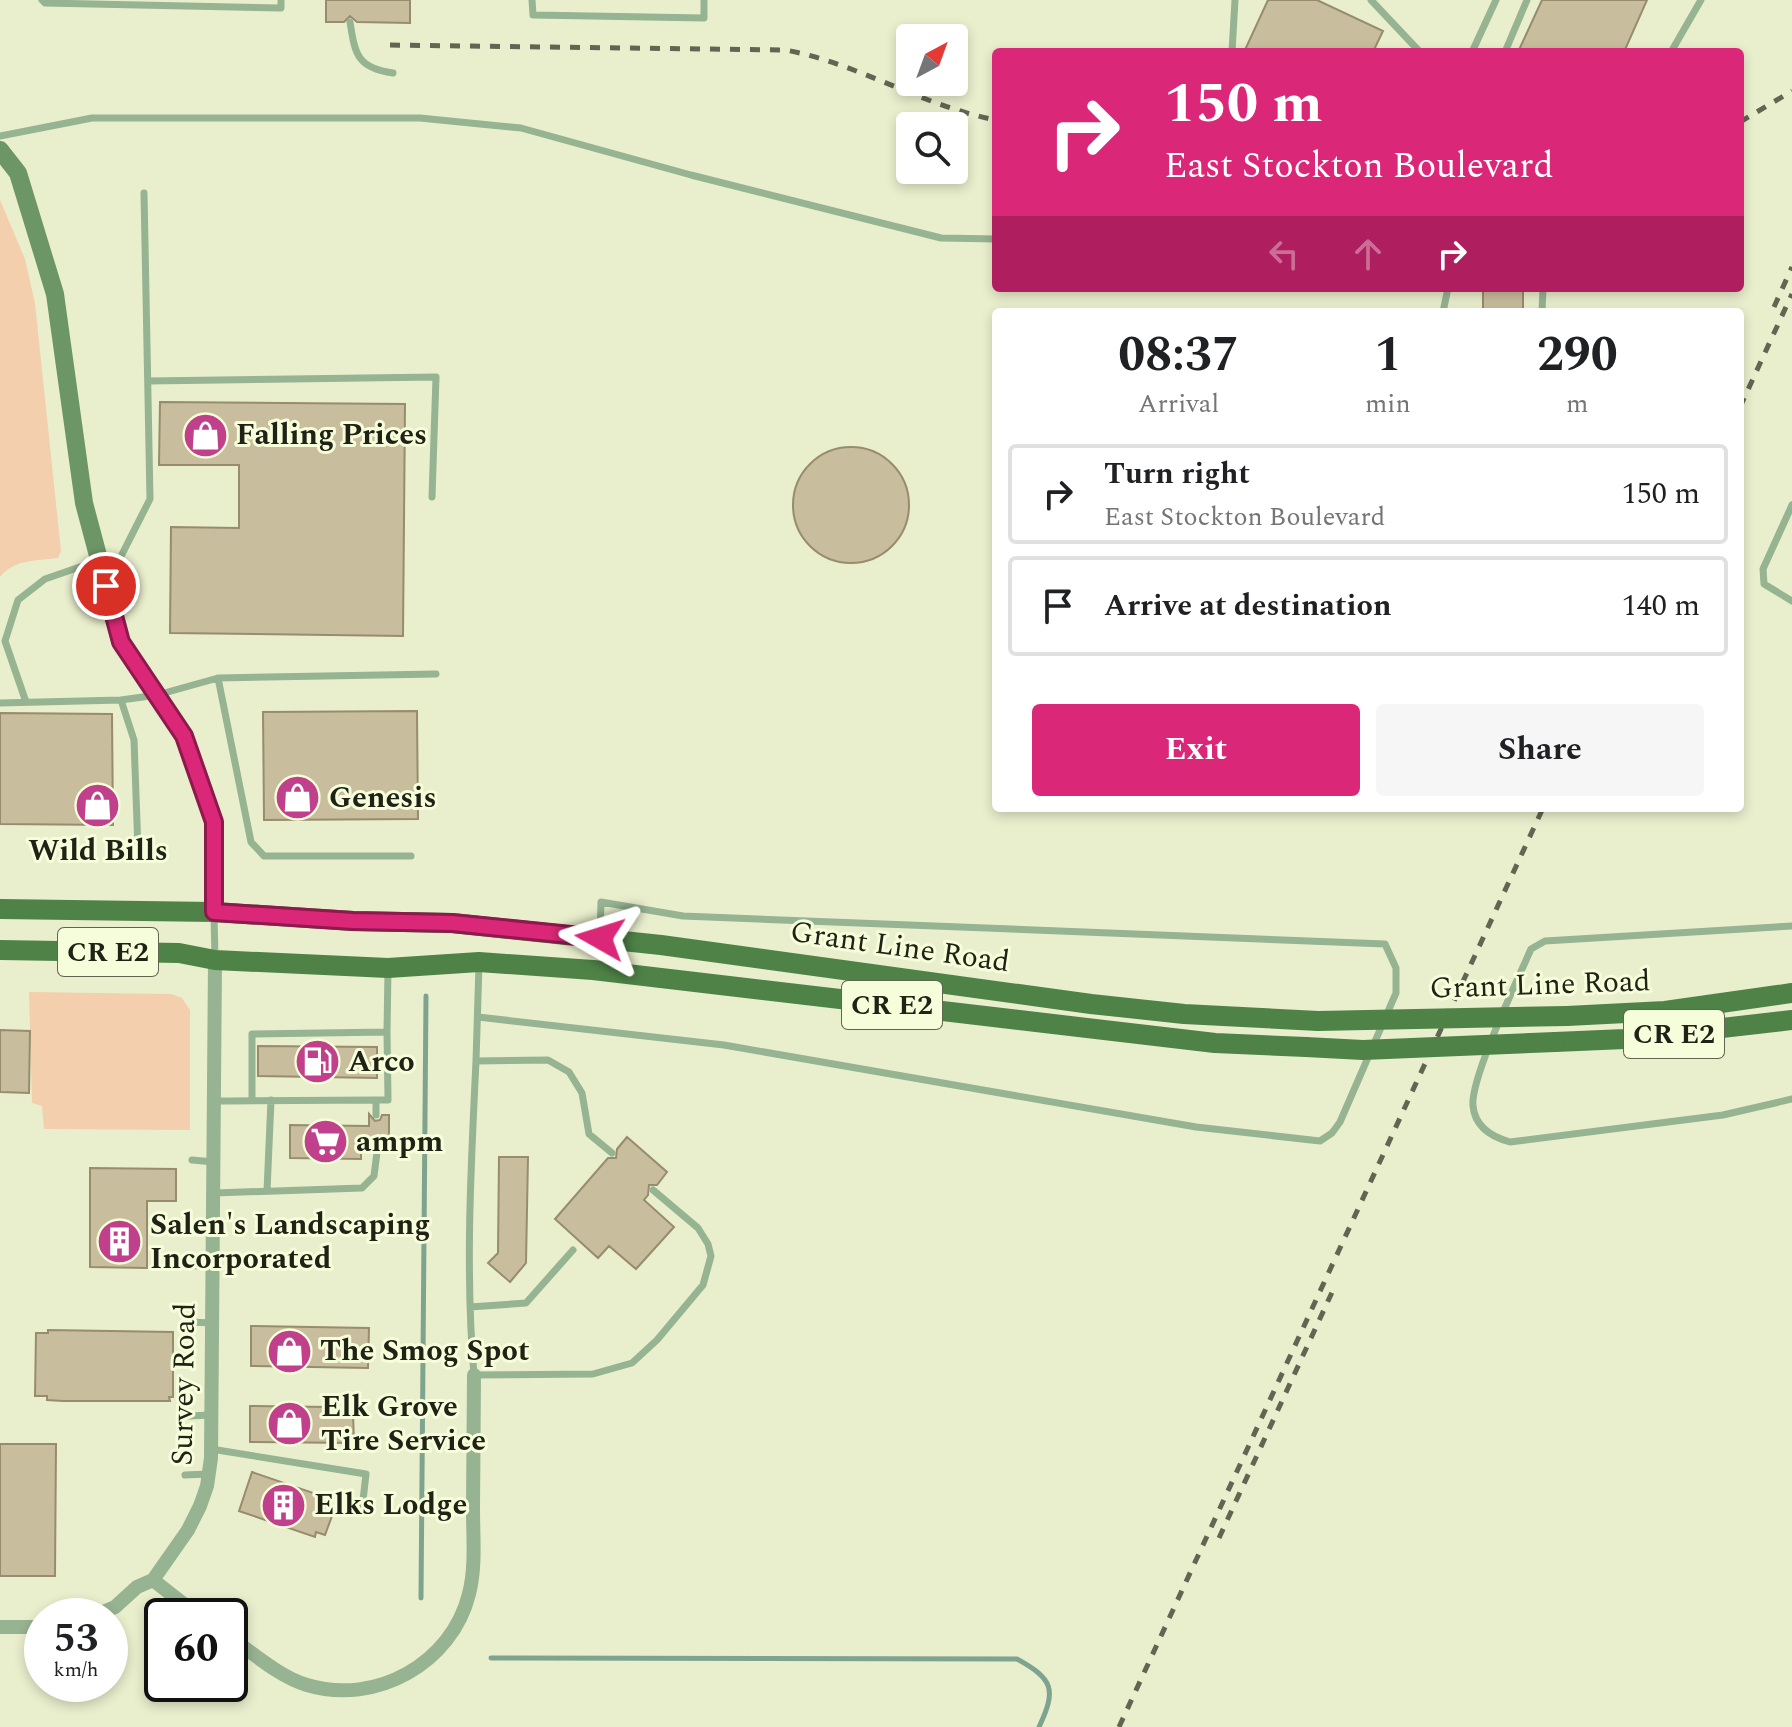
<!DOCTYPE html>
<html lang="en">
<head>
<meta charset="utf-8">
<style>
  :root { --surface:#fff; --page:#f6f6f6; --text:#202124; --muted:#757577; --line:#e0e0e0; --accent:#db2777 }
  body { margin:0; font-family:Spectral,serif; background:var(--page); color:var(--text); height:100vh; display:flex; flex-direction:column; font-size:30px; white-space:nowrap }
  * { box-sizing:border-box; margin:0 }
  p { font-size:26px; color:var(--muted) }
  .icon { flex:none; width:44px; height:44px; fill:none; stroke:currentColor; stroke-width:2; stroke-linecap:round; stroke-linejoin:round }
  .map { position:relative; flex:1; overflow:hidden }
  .side { position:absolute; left:992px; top:308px; width:752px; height:504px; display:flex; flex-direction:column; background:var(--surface); border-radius:8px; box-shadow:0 4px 12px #0003 }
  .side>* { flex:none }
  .banner { position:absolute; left:992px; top:48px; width:752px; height:244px; border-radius:8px; box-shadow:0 4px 12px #0003; background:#db2777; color:#fff; overflow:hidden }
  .needle { width:52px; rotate:41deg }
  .buttons { position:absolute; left:896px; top:24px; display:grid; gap:16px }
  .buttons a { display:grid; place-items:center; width:72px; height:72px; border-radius:8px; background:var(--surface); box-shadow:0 4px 12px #0003; font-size:40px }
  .speed { position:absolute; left:24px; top:1598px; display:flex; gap:16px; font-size:40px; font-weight:700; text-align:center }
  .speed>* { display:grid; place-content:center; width:104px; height:104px; border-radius:50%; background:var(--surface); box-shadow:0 4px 12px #0003; line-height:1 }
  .speed small { font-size:20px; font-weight:400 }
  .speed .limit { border:4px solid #111; border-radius:12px; background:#fff; color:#111 }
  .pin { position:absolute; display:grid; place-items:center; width:68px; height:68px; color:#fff; margin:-34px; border:4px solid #fff; border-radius:50%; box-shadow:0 2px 8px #0007 }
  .me { position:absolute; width:88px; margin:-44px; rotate:276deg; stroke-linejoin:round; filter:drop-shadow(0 0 6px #0008) }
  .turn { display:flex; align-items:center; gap:28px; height:168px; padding:0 40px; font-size:36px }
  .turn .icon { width:104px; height:104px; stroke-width:2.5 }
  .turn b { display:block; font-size:56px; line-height:68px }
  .lanes { display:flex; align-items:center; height:76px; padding:0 40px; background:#0003; justify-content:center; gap:40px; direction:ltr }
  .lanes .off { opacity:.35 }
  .eta { display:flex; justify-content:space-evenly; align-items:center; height:136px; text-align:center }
  .eta b { font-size:48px; font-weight:700; line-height:56px }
  .action { display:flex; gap:16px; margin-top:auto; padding:16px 40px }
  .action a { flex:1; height:92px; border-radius:8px; background:var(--accent); color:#fff; font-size:32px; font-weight:700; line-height:92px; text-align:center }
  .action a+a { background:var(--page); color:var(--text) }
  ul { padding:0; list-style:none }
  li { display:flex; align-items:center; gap:24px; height:100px; margin:0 16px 12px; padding:0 24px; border:4px solid var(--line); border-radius:8px }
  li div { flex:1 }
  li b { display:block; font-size:30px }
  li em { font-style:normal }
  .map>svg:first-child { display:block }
  .green { fill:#f4cfad }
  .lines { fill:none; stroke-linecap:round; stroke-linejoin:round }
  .stream { stroke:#7ea490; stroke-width:5 }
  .building { fill:#c8bd9c; stroke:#978c6d; stroke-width:2 }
  .service { stroke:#96b392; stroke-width:7 }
  .minor { stroke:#96b392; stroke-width:14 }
  .secondary { stroke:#6d9666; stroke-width:18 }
  .primary { stroke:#4e8246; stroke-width:20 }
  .rail { stroke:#626551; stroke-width:5; stroke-dasharray:10 10; stroke-linecap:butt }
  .primary-bridge { stroke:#4e8246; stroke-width:20 }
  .route-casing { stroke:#8e194d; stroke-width:20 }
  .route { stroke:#db2777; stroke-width:14 }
  .labels { text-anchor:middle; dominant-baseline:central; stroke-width:6; stroke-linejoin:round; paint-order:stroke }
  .shield { fill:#f6fdda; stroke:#606450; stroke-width:2 }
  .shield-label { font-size:28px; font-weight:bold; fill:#202215 }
  .poi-label { font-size:30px; font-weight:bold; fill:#202215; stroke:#f6fdda; text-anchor:start }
  .street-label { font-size:30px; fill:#202215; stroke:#f6fdda }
</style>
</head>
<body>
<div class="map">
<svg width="1792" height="1727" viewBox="0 0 1792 1727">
  <rect width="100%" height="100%" fill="#e9efcd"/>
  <path class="green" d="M0,200L25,259L35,303L61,551L58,558C36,561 15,559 0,577Z
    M29,992L171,994L182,998L190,1010V1130L44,1129L42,1106L32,1103Z"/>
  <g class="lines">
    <path class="stream" d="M421,1598L426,996
      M491,1658L1017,1659C1053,1679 1057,1689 1039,1727"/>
  </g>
  <path class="building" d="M326,0H410V23L357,22L350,16L344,22H326Z
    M1268,0H1317L1383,31L1373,52H1244Z
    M1542,0H1647L1624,52H1518Z
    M1483,288H1523V312H1483Z
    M160,402L405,404L403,636L170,633L171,527L239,528V465H159Z
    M793 505a58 58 0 1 1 116 0a58 58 0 1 1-116 0Z
    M417,711L418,819L264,820L263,712Z
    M0,713L112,714L113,825L0,824Z
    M0,1030L30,1031L29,1093L0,1092Z
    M258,1046L377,1047V1078L258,1076Z
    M369,1114L375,1121L380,1120L382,1115H389V1152H383L377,1146L370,1152H361V1159L290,1158V1125L369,1126Z
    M627,1137L667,1172L657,1185H649L648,1195L644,1200L674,1227L636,1269L609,1246L598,1258L555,1219L608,1158H616L617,1149Z
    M499,1157H528L526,1263L510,1282L488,1263L498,1253Z
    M90,1168L176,1169V1201H147V1268L90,1267Z
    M251,1326L369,1328L368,1368L251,1366Z
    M48,1330L173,1332V1397H169L170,1401H63L47,1400V1396H35L36,1333H48Z
    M250,1406L329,1407V1413L353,1412L354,1443L250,1442Z
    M0,1444H56L55,1576H0Z
    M252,1472L328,1498L323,1513L332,1516L325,1535L316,1532L315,1537L239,1511Z"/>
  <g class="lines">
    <path class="service" d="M42,0L45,3L281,8V0
      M532,0L533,15L704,18V0
      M1371,0L1420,52
      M350,22C355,54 357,68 393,73
      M1232,52L1235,0
      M1472,52L1496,0
      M1505,52L1527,0
      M1671,52L1701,0
      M0,136L92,118H420L521,128L691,175L941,238L996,239
      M1443,312L1448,288
      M1542,312L1543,288
      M148,381L436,377L432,497
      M1792,505L1763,569L1764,584L1792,601
      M109,580L150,499L144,193
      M218,678L436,674
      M26,702L5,641L18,600L45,579L97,561
      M0,703L121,700
      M138,850L134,740L121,700L157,695L218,678L251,842L264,856H411
      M214,915L215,958
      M1792,926L1545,941L1531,949C1518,979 1470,1079 1473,1106C1475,1127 1492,1137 1510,1142L1723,1115L1792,1099
      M478,1017L724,1045L1196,1127L1320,1141L1332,1133L1340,1122L1396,993V968L1385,944L683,916L601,902L600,937
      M387,1032L388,970
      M476,1061L479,964
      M376,1100V1115
      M215,1101H232L376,1100H388L387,1032L252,1034V1100
      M612,1153L589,1134L582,1093L569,1072L548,1060L476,1061C471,1166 465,1271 474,1375L593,1374L632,1363L657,1340L703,1285L711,1256L708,1244L698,1228L653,1190
      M192,1160L214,1162
      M267,1191L271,1100
      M214,1193L362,1188L374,1176L377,1152
      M190,1266L213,1265
      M470,1307L526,1303L573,1250
      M190,1322L212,1323
      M189,1416L211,1415
      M211,1449L366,1474L362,1509
      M185,1475L208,1474"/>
    <path class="minor" d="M153,1580L199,1616
      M94,1616L115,1607L137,1587L153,1580L188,1530L200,1506L207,1486L211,1458L215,960
      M0,1627H42
      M230,1637C254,1654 280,1677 307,1685C376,1706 452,1663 469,1594C476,1566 473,1538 473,1509C473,1465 474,1420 474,1375"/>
    <path class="secondary" d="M0,150L18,173L55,294L84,503L121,642L184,736L214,822V912"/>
    <path class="primary" d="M0,909L214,912L353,921L452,923L661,945L1091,1004L1184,1014L1318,1021
      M0,950L179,953L215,960L388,968L479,962L593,970L1215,1043L1306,1047
      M1567,1016L1665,1011L1792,993
      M1555,1042L1625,1039L1792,1020"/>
    <path class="rail" d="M390,45L785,50C858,63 922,106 996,120
      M1740,122L1792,91
      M1774,307L1792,267
      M1740,407L1792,294
      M1219,1538L1334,1288
      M1119,1727L1543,808"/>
    <path class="primary-bridge" d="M1318,1021L1567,1016
      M1306,1047L1363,1050L1555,1042"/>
  </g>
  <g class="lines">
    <defs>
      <path id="route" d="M106,586L121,642L184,736L214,822V912L353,921L452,923L600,938"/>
    </defs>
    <use href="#route" class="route-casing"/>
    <use href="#route" class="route"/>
  </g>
  <defs>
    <symbol id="shop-disc" viewBox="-11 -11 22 22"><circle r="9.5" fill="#c1408b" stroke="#f6fdda"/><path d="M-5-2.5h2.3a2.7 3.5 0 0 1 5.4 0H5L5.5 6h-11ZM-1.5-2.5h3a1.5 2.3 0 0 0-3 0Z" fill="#fff"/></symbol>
    <symbol id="fuel-disc" viewBox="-11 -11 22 22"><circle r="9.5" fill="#c1408b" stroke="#f6fdda"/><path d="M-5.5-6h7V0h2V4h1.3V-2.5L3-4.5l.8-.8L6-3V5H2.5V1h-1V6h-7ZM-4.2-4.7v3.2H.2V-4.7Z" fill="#fff"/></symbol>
    <symbol id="supermarket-disc" viewBox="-11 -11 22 22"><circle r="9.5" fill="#c1408b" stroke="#f6fdda"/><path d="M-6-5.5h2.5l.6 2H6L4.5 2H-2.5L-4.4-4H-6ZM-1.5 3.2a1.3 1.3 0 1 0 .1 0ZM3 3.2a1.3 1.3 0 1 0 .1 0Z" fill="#fff"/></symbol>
    <symbol id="building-disc" viewBox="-11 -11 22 22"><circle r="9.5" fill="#c1408b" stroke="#f6fdda"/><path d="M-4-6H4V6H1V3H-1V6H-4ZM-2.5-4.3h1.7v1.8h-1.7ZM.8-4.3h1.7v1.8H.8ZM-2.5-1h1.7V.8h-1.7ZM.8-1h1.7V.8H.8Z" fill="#fff"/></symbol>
  </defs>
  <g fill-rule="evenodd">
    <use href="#shop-disc" x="180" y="410" width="51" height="51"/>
    <use href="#shop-disc" x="272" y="772" width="51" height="51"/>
    <use href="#shop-disc" x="72" y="780" width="51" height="51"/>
    <use href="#fuel-disc" x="292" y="1036" width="51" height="51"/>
    <use href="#supermarket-disc" x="300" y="1116" width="51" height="51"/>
    <use href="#building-disc" x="94" y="1216" width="51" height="51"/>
    <use href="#shop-disc" x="264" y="1326" width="51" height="51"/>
    <use href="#shop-disc" x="264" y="1398" width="51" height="51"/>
    <use href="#building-disc" x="258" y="1480" width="51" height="51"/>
  </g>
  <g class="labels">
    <g class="shield">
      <rect x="58" y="928" width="100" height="48" rx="6"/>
      <rect x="842" y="981" width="100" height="48" rx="6"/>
      <rect x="1624" y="1010" width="100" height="48" rx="6"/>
    </g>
    <g class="shield-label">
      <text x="108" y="952">CR E2</text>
      <text x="892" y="1005">CR E2</text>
      <text x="1674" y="1034">CR E2</text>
    </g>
    <g class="poi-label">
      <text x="236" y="435">Falling Prices</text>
      <text x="329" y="798">Genesis</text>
      <text x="98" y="851" text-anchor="middle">Wild Bills</text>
      <text x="348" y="1062">Arco</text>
      <text x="356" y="1142">ampm</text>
      <text x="150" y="1225">Salen's Landscaping<tspan x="150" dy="34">Incorporated</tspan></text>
      <text x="320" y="1351">The Smog Spot</text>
      <text x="321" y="1407">Elk Grove<tspan x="321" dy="34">Tire Service</tspan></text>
      <text x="314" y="1505">Elks Lodge</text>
    </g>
    <g class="street-label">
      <text transform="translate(900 947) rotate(8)">Grant Line Road</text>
      <text transform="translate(1540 985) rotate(-2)">Grant Line Road</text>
      <text transform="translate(184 1384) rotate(-89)">Survey Road</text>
    </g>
  </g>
</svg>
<div class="buttons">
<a><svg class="needle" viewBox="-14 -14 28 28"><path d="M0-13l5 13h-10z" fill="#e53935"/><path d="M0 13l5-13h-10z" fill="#757577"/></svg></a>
<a><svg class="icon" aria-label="search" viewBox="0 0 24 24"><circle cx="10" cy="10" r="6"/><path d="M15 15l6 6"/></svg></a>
</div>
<div class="speed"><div>53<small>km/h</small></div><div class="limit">60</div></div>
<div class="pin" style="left:106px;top:586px;background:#d93025"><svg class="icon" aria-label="arrive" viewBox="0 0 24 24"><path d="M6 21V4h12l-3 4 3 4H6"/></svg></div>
<svg class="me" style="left:600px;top:938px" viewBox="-20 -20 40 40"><path d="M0-17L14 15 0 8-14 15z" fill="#db2777" stroke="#fff" stroke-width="4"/></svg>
<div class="banner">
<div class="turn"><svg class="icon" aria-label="right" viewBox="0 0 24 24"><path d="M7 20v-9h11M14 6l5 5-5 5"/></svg><div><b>150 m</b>East Stockton Boulevard</div></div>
<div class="lanes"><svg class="icon off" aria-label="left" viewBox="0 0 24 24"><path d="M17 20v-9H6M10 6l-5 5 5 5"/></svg><svg class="icon off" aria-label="ahead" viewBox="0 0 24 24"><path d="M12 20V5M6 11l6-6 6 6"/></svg><svg class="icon" aria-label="right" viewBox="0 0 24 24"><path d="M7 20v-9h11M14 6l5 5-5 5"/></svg></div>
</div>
<section class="side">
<div class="eta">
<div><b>08:37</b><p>Arrival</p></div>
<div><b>1</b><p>min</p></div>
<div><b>290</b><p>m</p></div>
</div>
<ul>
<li><svg class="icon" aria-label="right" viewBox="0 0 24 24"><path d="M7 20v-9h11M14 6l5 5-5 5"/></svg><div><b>Turn right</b><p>East Stockton Boulevard</p></div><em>150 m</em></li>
<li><svg class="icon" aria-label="arrive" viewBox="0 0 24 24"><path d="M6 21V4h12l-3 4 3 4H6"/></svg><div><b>Arrive at destination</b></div><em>140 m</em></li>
</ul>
<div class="action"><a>Exit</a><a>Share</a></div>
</section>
</div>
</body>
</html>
